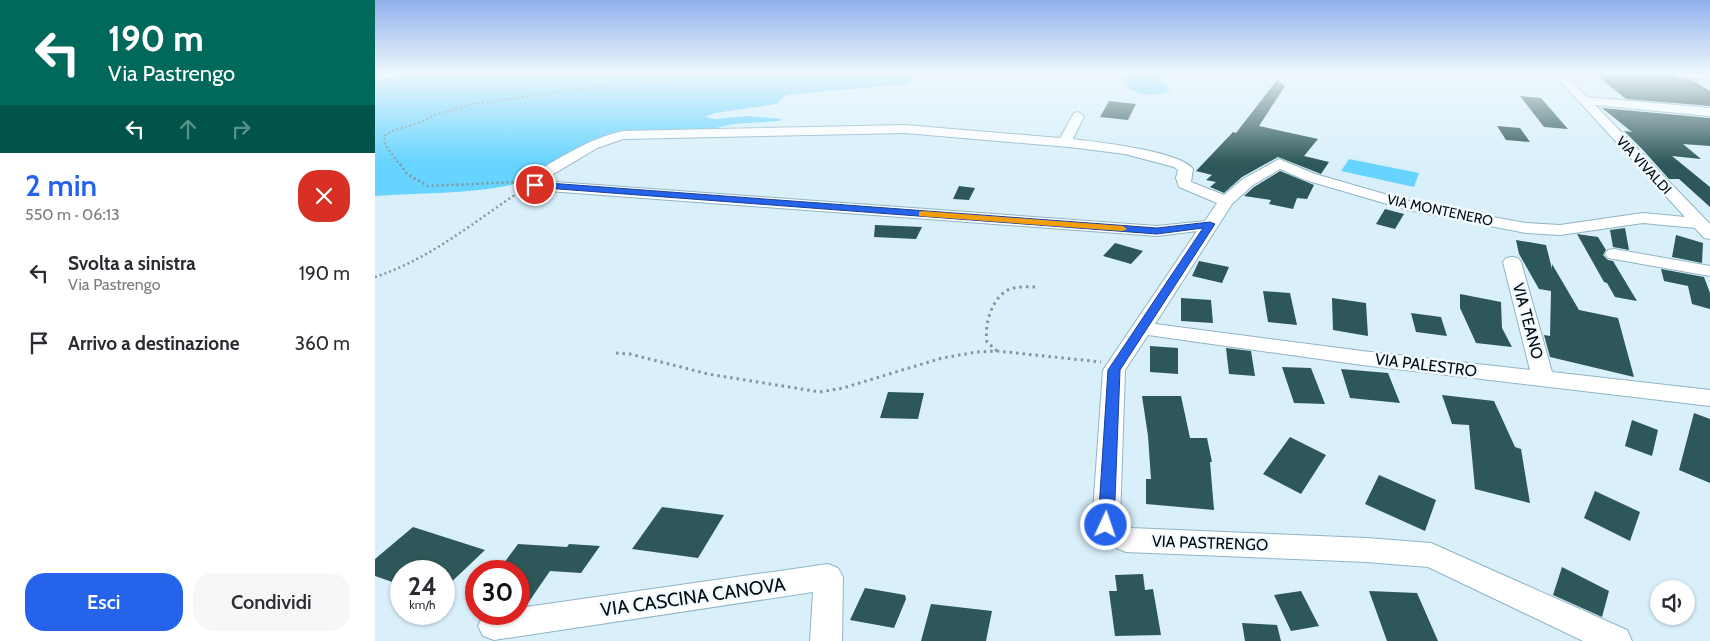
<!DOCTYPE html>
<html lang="it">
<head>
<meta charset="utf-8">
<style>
  :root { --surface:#fff; --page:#f7f7f7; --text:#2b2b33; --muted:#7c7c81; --accent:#2563eb }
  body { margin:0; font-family:Cabin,sans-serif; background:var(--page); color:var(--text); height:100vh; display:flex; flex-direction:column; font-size:19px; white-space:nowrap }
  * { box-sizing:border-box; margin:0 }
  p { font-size:16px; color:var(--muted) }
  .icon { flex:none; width:28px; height:28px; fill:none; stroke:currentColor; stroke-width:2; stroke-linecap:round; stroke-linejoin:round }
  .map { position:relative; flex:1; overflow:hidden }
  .details { display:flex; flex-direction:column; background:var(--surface); width:375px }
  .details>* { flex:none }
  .guide { background:#00695c; color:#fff; overflow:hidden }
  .tools { position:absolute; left:1275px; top:580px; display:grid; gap:10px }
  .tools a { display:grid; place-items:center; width:45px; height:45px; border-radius:50%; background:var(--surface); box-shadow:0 1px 4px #0004; font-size:25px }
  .speed { position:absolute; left:15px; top:560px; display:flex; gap:10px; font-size:25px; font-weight:700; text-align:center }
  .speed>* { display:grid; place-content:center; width:65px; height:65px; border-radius:50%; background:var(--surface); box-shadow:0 1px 4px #0004; line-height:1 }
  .speed small { font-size:12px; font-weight:400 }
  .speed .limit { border:8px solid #d22; background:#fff; color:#111 }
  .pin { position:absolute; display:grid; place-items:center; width:42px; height:42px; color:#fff; margin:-21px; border:2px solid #fff; border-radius:50%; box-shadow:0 1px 5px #0007 }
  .me { position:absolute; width:55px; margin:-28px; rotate:3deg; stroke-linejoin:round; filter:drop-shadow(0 0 4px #0008) }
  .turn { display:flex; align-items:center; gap:18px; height:105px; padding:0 25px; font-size:22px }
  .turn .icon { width:65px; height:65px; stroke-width:2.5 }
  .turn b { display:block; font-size:35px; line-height:42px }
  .lanes { display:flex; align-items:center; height:48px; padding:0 25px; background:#0003; justify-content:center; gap:25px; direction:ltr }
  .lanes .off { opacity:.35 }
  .round { display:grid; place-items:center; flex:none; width:52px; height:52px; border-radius:20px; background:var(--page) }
  .summary { display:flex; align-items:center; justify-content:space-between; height:85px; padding:0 25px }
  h1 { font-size:30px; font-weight:600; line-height:38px; color:var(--accent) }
  .primary-button { display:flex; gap:10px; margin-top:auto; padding:10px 25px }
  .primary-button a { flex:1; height:58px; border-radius:20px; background:var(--accent); color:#fff; font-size:20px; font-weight:600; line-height:58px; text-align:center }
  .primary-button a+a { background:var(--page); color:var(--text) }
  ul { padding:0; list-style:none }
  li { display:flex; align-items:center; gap:15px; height:70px; padding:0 25px }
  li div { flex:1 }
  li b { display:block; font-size:19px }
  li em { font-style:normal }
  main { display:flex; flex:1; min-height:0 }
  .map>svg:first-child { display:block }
  .green { fill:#67d4ff }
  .building { fill:#2d5758 }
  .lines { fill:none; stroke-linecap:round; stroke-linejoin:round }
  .minor-casing { stroke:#8fb5c5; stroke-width:2 }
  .path-far2 { stroke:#83959e; stroke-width:2; stroke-dasharray:2 2.5; stroke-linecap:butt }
  .path-far1 { stroke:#83959e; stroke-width:2.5; stroke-dasharray:2 3; stroke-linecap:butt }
  .path { stroke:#83959e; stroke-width:3; stroke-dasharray:2.5 4; stroke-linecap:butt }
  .minor { fill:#fff; fill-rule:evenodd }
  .route { fill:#2563eb; stroke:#184099 }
  .slow { fill:#f59e0b }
  .labels { text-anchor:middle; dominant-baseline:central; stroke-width:5; stroke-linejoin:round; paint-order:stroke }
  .far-street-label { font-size:14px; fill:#020d13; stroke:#f3fbfe }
  .street-label { font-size:16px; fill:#020d13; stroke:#f3fbfe }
  .near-street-label { font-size:19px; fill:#020d13; stroke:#f3fbfe }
</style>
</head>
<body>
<main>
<section class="details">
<div class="guide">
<div class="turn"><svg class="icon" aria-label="left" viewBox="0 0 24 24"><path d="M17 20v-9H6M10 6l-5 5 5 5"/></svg><div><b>190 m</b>Via Pastrengo</div></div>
<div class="lanes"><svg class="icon" aria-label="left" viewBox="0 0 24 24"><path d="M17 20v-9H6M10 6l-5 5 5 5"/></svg><svg class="icon off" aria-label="ahead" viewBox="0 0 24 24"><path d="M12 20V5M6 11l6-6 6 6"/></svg><svg class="icon off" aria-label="right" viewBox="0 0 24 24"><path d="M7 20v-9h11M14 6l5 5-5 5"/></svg></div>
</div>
<div class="summary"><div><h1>2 min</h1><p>550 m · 06:13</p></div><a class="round" style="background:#d93025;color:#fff"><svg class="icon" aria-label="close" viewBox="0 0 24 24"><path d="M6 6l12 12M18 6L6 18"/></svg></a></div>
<ul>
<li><svg class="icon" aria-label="left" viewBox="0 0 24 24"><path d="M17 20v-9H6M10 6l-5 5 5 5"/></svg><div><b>Svolta a sinistra</b><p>Via Pastrengo</p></div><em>190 m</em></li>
<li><svg class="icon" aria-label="arrive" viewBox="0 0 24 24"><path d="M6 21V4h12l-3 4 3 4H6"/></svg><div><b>Arrivo a destinazione</b></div><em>360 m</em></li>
</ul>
<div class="primary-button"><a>Esci</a><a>Condividi</a></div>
</section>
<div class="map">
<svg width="1335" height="641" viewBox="0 0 1335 641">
  <rect width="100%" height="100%" fill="#d9f0fb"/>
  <path class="green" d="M43,73H539L537,79L532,84L411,95L401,104L340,113L330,117L340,119L372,116L407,119L404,121L359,124L328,131H296L238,140L152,181C103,195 50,192 0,196V81Z
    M748,73H783L795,91C780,97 760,97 749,84Z
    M974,159L1044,173L1039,187L966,171Z"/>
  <path class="building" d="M1219,73H1297L1304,78L1317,80L1335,91V106L1251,99Z
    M902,80L910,86L884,126L943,139L929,156L954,162L946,174L903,157L867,177L849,193L835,187L841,182L831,180L837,175L821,171L858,132L861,133Z
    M1145,96L1166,98L1193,129L1169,127Z
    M734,101L761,104L753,120L725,117Z
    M1227,108L1335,118V146L1308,144L1326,159L1297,156L1335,187V207L1304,179H1294L1268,150L1269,151L1249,131L1257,132Z
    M1122,126L1145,128L1155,142L1131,140Z
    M905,171L939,185L932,199L922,198L918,209L894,204L896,200L869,196L879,187Z
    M584,186L600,188L594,200L578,199Z
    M1010,209L1029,214L1020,229L1001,224Z
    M500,225L547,227L541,239L499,237Z
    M1250,228L1254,250L1238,247L1235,230Z
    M1202,234L1223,237L1231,250L1228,255L1233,260L1238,261L1262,301L1240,297L1232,283L1229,282Z
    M1301,235L1328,243L1327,263L1297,257Z
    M1141,240L1171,245L1177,269V264L1204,310L1243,318L1259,377L1175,357L1169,335L1175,336L1176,291L1164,289L1144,254Z
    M740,243L768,251L756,264L728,256Z
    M824,261L854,267L847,283L817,276Z
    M1286,269L1329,277L1335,293V309L1317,304L1313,286L1289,281Z
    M888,291L915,293L922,325L893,322Z
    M1085,294L1126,302L1127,328L1137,347L1101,343L1085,308Z
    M806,298L836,300L838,323L806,321Z
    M957,298L991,303L993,336L958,330Z
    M1036,313L1066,317L1072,336L1041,332Z
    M775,346L803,348V374L775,372Z
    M851,348L876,351L880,376L854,374Z
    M907,367L936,368L950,404L919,403Z
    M966,369L1013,373L1025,403L975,398Z
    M513,392L549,393L543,419L505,418Z
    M1067,395L1119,401L1140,447L1146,449L1155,503L1100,489L1094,425L1077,424Z
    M767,396H806L815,438H832L837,462H835L839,510L771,504V479H776L773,436Z
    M1319,413L1335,419V483L1304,470Z
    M1257,420L1283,430L1277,456L1250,446Z
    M915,437L951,455L926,494L888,474Z
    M1004,475L1061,500L1050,531L990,504Z
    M1220,491L1265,512L1255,541L1209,518Z
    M287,507L349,515L323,558L257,549Z
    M38,527L110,550L69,589V571H26V585L0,576V559Z
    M143,544L192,547L194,544L225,546L206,573L175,571L153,603H144V571H123Z
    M1187,567L1234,591L1227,617L1178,595Z
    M768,574L770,590L778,589L786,635L740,636L734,591H742L740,575Z
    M490,588L530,595L531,599L519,628L475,620Z
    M926,591L944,626L916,631L899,595Z
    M994,591L1042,593L1063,641H1012Z
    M556,604L617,611L611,641H546Z
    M867,623L902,625L906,641H870Z"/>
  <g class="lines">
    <defs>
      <path id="minor" d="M1178,73H1189L1212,97L1335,108V116L1220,105L1335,224V239L1329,238L1320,228L1268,223L1185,235L1151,233L1033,210L930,180L905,169L878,185L857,204L780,324L987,351L1155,370L1128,262L1131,258L1137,257L1143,258L1146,262L1177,372L1335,390V406L987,365L773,335L750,370L745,520L756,528L992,538L1056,543L1252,630L1257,641H1208L1053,567L992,562L751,552C737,547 724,538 717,525L728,370L822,231L782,236L160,190L155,188L148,182L150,179C181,160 212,139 248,131L530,125L685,138L699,113L703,112L709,116L698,139C722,142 805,151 818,169L816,182L849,195L868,179L904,159L940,174L1041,203L1151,223L1185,225L1268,213L1310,217ZM530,133L694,147L750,154L799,167L803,170L801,178L804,187L842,203L830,221L782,226L167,181L222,148L248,139Z
        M1299,73L1335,74V80L1304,76Z
        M1239,249L1335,266V276L1233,258L1230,254L1233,250Z
        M453,564L463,568L468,577L467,641H435L438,592L119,640L108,636L103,626L108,616L113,614H144V608Z"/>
    </defs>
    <use href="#minor" class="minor-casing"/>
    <path class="path-far2" d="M0,82L47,73
      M26,166L10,145L9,136L17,131L46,122L59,115L98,104L222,87L275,83L309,73"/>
    <path class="path-far1" d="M25,164L32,174L53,186L141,182
      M0,277C55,259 99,222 147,190"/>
    <path class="path" d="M622,351L612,342C609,325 617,296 635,289C644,286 654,287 663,287
      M241,353L255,354L333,374L445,392L468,388L567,358L602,352L622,351L726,362"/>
    <use href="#minor" class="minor"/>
  </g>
  <linearGradient id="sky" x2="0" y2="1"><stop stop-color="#90b0ec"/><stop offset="0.45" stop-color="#eef8fd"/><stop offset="1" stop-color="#eef8fd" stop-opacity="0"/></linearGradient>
  <rect width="1335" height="163" fill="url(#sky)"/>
  <path class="route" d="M160,182L782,228L835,222L840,224L745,370L739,525L736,529L731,531L725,529L723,525L733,370L828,228L782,234L157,187L156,185Z"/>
  <path class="slow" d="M547,211L748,226L752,229L748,231L544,216V212Z"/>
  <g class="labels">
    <g class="far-street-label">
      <text transform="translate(1269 165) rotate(47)">VIA VIVALDI</text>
      <text transform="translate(1065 210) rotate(12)">VIA MONTENERO</text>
    </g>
    <g class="street-label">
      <text transform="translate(1153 321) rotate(75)">VIA TEANO</text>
      <text transform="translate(1051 365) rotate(7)">VIA PALESTRO</text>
      <text transform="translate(835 543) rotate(2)">VIA PASTRENGO</text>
    </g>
    <g class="near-street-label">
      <text transform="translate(318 597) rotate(-8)">VIA CASCINA CANOVA</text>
    </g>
  </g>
</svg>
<div class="tools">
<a><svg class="icon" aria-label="sound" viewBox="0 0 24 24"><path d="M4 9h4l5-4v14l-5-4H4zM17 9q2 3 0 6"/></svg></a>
</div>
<div class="speed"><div>24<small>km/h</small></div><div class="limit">30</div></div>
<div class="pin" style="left:160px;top:185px;background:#d93025"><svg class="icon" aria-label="arrive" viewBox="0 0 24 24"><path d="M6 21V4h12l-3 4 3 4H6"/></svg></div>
<svg class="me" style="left:731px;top:525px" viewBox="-20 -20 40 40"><circle r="17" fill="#2563eb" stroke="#fff" stroke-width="3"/><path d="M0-11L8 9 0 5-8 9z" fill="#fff"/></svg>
</div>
</main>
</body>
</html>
